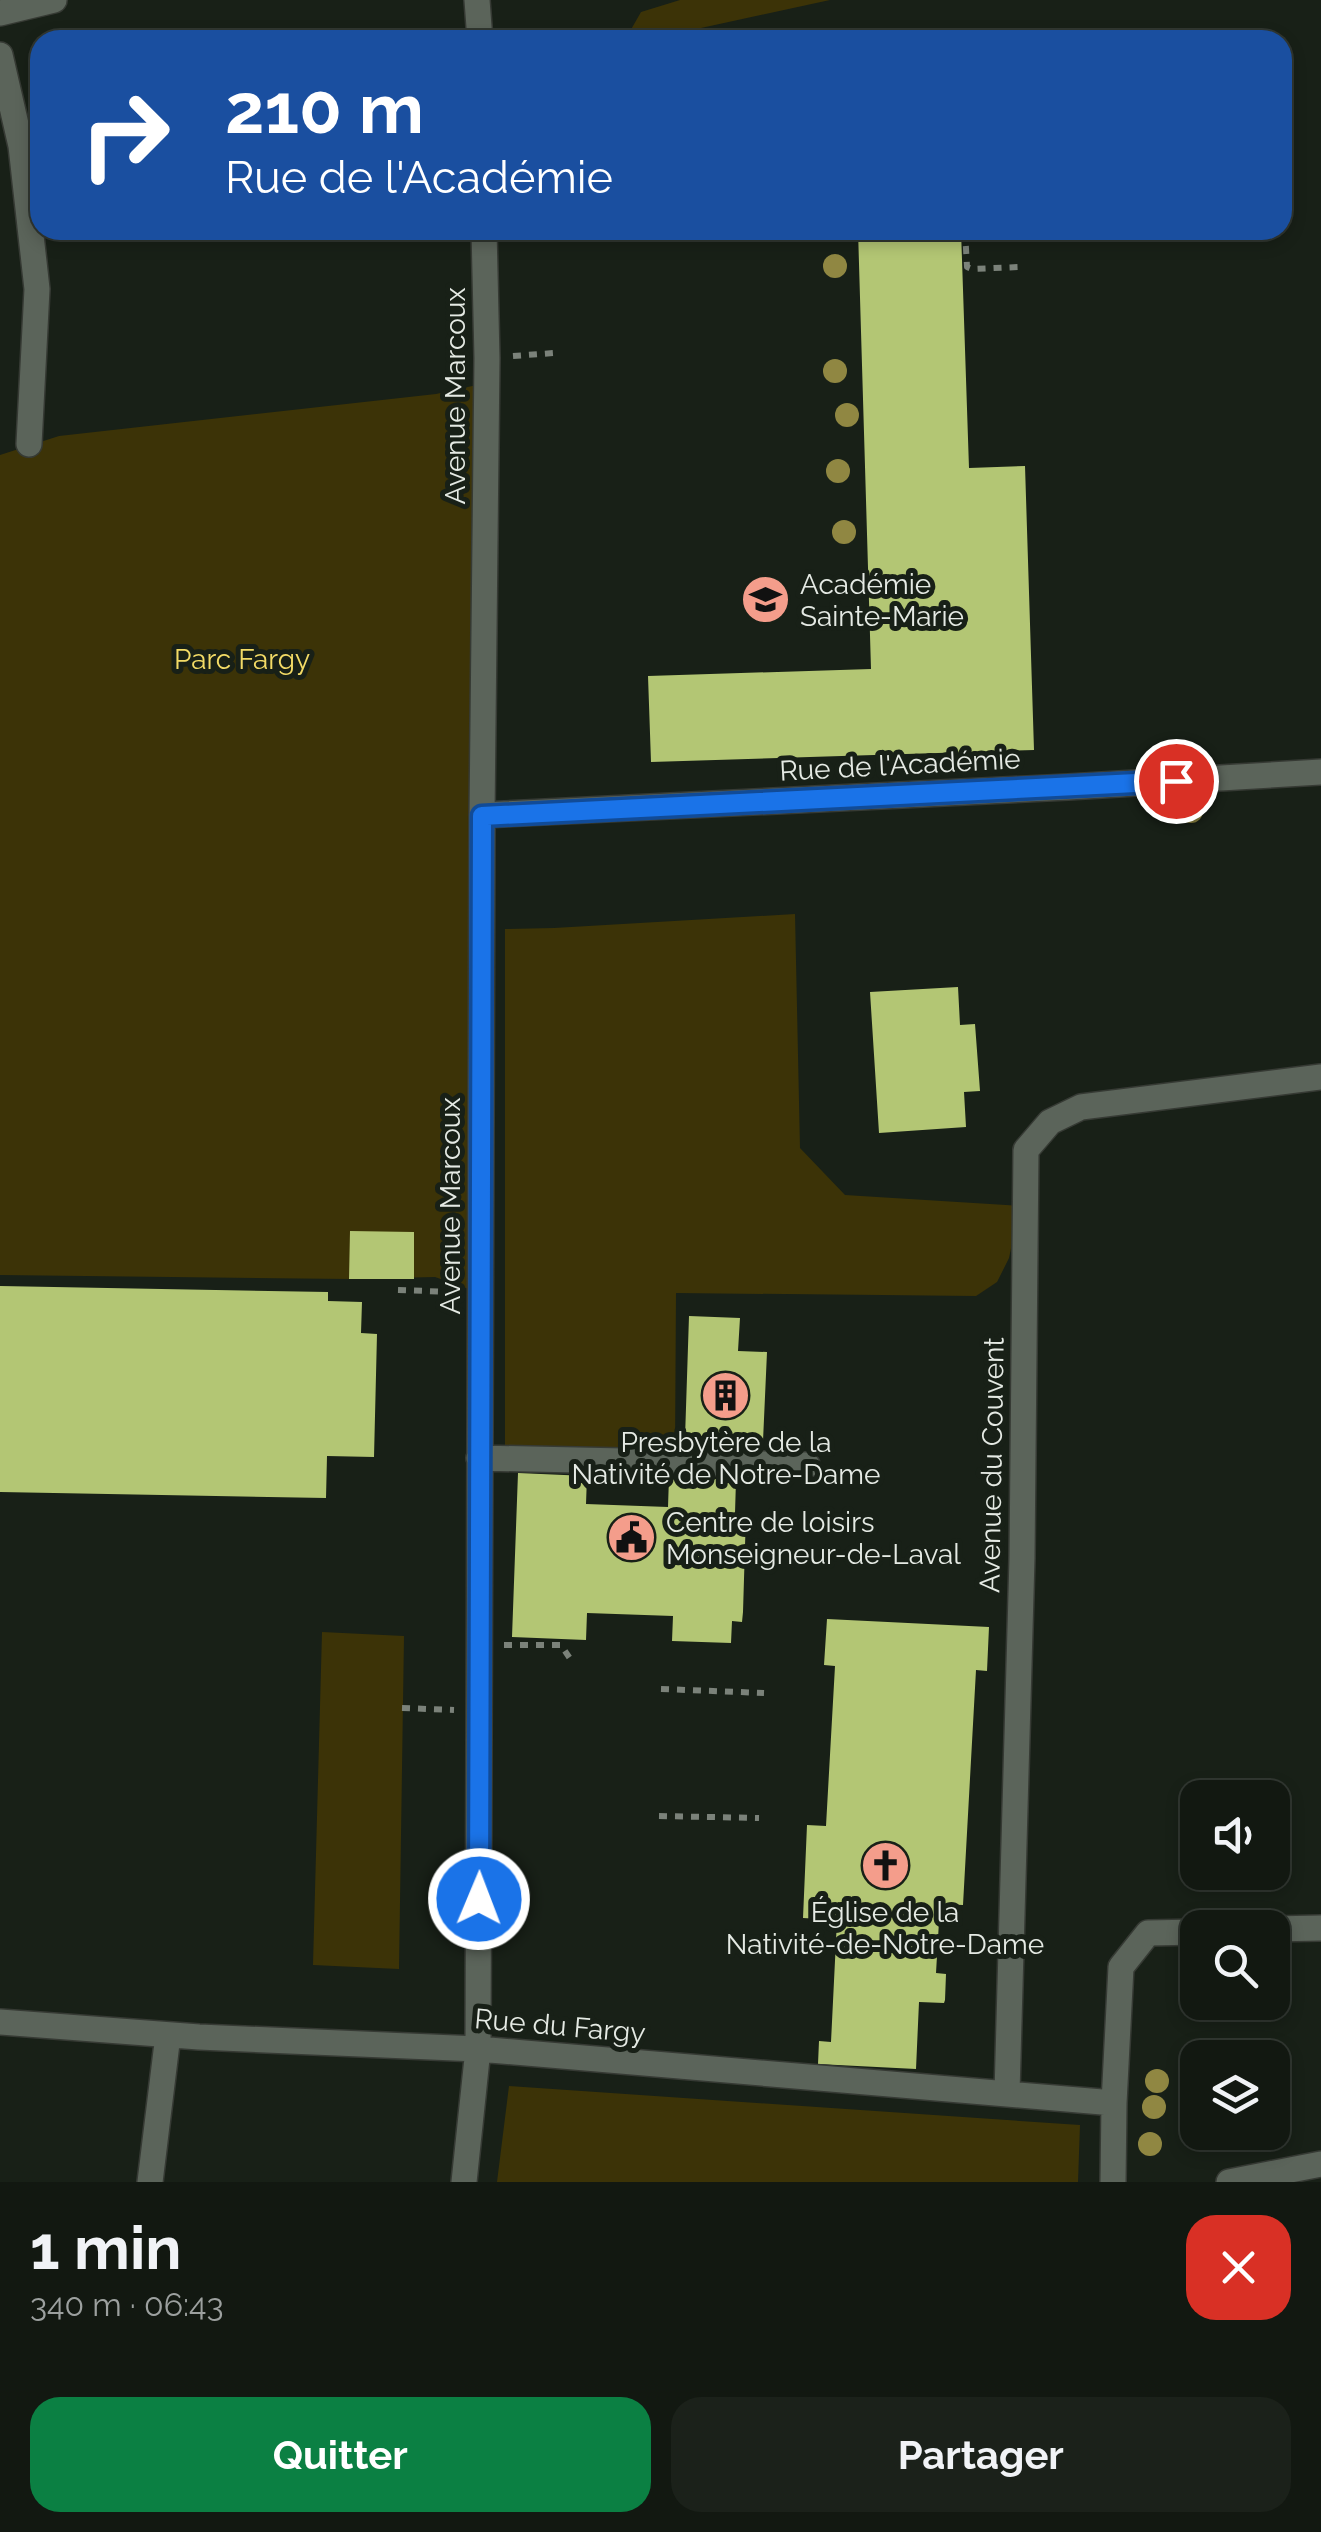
<!DOCTYPE html>
<html lang="fr">
<head>
<meta charset="utf-8">
<style>
  :root { --surface:#121811; --page:#1b211a; --text:#f1f3f6; --muted:#9ca09f; --line:#313731; --accent:#0b8043 }
  body { margin:0; font-family:Raleway,sans-serif; background:var(--page); color:var(--text); height:100vh; display:flex; flex-direction:column; font-size:38px; white-space:nowrap }
  * { box-sizing:border-box; margin:0 }
  p { font-size:32px; color:var(--muted) }
  .icon { flex:none; width:55px; height:55px; fill:none; stroke:currentColor; stroke-width:2; stroke-linecap:round; stroke-linejoin:round }
  .map { position:relative; height:2182px; overflow:hidden }
  .drawer { display:flex; flex-direction:column; background:var(--surface); flex:1 }
  .drawer>* { flex:none }
  .top-card { position:absolute; left:30px; top:30px; width:1262px; height:210px; border-radius:30px; box-shadow:0 5px 15px #0003,0 0 0 2px var(--line); background:#1a4fa0; color:#fff; overflow:hidden }
  .tools { position:absolute; left:1180px; top:1780px; display:grid; gap:20px }
  .tools a { display:grid; place-items:center; width:110px; height:110px; border-radius:20px; background:var(--surface); box-shadow:0 5px 15px #0003,0 0 0 2px var(--line); font-size:50px }
  .pin { position:absolute; display:grid; place-items:center; width:85px; height:85px; color:#fff; margin:-42px; border:5px solid #fff; border-radius:50%; box-shadow:0 2px 10px #0007 }
  .me { position:absolute; width:110px; margin:-55px; rotate:1deg; stroke-linejoin:round; filter:drop-shadow(0 0 8px #0008) }
  .turn { display:flex; align-items:center; gap:35px; height:210px; padding:0 30px; font-size:45px }
  .turn .icon { width:130px; height:130px; stroke-width:2.5 }
  .turn b { display:block; font-size:70px; line-height:85px }
  .round { display:grid; place-items:center; flex:none; width:105px; height:105px; border-radius:30px; background:var(--page) }
  .headline { display:flex; align-items:center; justify-content:space-between; height:170px; padding:0 30px }
  h1 { font-size:60px; font-weight:700; line-height:75px }
  .action { display:flex; gap:20px; margin-top:auto; padding:20px 30px }
  .action a { flex:1; height:115px; border-radius:30px; background:var(--accent); color:#fff; font-size:40px; font-weight:700; line-height:115px; text-align:center }
  .action a+a { background:var(--page); color:var(--text) }
  .map>svg:first-child { display:block }
  .green { fill:#3c3307 }
  .building { fill:#b3c674 }
  .lines { fill:none; stroke-linecap:round; stroke-linejoin:round }
  .minor-casing { stroke:#363a34; stroke-width:28 }
  .path { stroke:#7b827a; stroke-width:6; stroke-dasharray:8 8; stroke-linecap:butt }
  .minor { stroke:#5b645a; stroke-width:25 }
  .tree { fill:#908742 }
  .route-casing { stroke:#114b97; stroke-width:25 }
  .route { stroke:#1a73e8; stroke-width:18 }
  .labels { text-anchor:middle; dominant-baseline:central; stroke-width:10; stroke-linejoin:round; paint-order:stroke }
  .street-label { font-size:28px; fill:#e5eae4; stroke:#182017 }
  .poi-label { font-size:28px; fill:#e5eae4; stroke:#182017; text-anchor:start }
  .park-label { font-size:28px; fill:#f3db66; stroke:#182017 }
</style>
</head>
<body>
<div class="map">
<svg width="1321" height="2182" viewBox="0 0 1321 2182">
  <rect width="100%" height="100%" fill="#182017"/>
  <path class="green" d="M680,0H830L646,40H625L641,12Z
    M486,383L480,1293L435,1277L349,1279L0,1275V455L59,436L436,394Z
    M795,914L800,1148L845,1195L1020,1206L1009,1258L997,1282L976,1296L676,1293L675,1450H505V929L554,928Z
    M322,1632L404,1636L399,1969L313,1965Z
    M509,2086L1080,2125L1078,2182H497Z"/>
  <path class="building" d="M858,230H961L969,468L1025,466L1034,750L651,762L648,676L871,669Z
    M958,987L960,1025L975,1024L980,1091L964,1092L966,1127L879,1133L870,992Z
    M350,1231L414,1232V1279H349Z
    M0,1286L328,1292V1301L362,1302L361,1333L377,1334L374,1457L327,1456L326,1498L0,1492Z
    M689,1316L740,1318L738,1351L767,1352L763,1441L685,1438Z
    M518,1473L587,1476L586,1504L668,1507L669,1477L736,1480L735,1513H746L743,1612L742,1622L732,1621L731,1643L672,1641L673,1616L587,1613L586,1640L512,1637Z
    M827,1619L989,1627L987,1671L976,1670L963,1905L940,1904L936,1973L946,1974L945,2000L944,2003L919,2002L916,2069L818,2064L819,2041L831,2042L837,1920L803,1918L807,1825L826,1826L835,1666L824,1665Z"/>
  <g class="lines">
    <defs>
      <path id="minor" d="M477,0L480,40
        M0,13L54,0
        M0,55L21,146L37,289L29,444
        M482,815L1068,787L1321,772
        M479,1458L807,1465
        M1272,1929L1321,1928
        M0,2022L199,2037L478,2049L1114,2103
        M1007,2093L1022,1558L1026,1150L1050,1122L1081,1107L1321,1077
        M150,2182L168,2035
        M464,2182L478,2049L482,815L487,358L484,230
        M1113,2182L1114,2103L1121,1967L1148,1933L1198,1932
        M1229,2182L1321,2164"/>
    </defs>
    <use href="#minor" class="minor-casing"/>
    <path class="path" d="M965,230L967,267L972,269L1020,267
      M513,356L554,353
      M398,1290L454,1292
      M504,1645H561L573,1663
      M661,1689L764,1693
      M402,1708L454,1710
      M659,1816L759,1818"/>
    <use href="#minor" class="minor"/>
  </g>
  <g class="tree">
    <circle cx="835" cy="266" r="12"/>
    <circle cx="835" cy="371" r="12"/>
    <circle cx="847" cy="415" r="12"/>
    <circle cx="838" cy="471" r="12"/>
    <circle cx="844" cy="532" r="12"/>
    <circle cx="1191" cy="811" r="12"/>
    <circle cx="1157" cy="2081" r="12"/>
    <circle cx="1154" cy="2107" r="12"/>
    <circle cx="1150" cy="2144" r="12"/>
  </g>
  <g class="lines">
    <defs>
      <path id="route" d="M479,1899L482,816L1176,781"/>
    </defs>
    <use href="#route" class="route-casing"/>
    <use href="#route" class="route"/>
  </g>
  <defs>
    <symbol id="school-disc" viewBox="-11 -11 22 22"><circle r="9.5" fill="#f49d8b" stroke="#182017"/><path d="M0-5L7-2L0 1L-7-2ZM-4 1L0 2.5L4 1V4Q0 6-4 4Z" fill="#111"/></symbol>
    <symbol id="building-disc" viewBox="-11 -11 22 22"><circle r="9.5" fill="#f49d8b" stroke="#182017"/><path d="M-4-6H4V6H1V3H-1V6H-4ZM-2.5-4.3h1.7v1.8h-1.7ZM.8-4.3h1.7v1.8H.8ZM-2.5-1h1.7V.8h-1.7ZM.8-1h1.7V.8H.8Z" fill="#111"/></symbol>
    <symbol id="civic-disc" viewBox="-11 -11 22 22"><circle r="9.5" fill="#f49d8b" stroke="#182017"/><path d="M-.6-6.5H3V-4.5H.6V-3L4-1V1h2V6H-6V1h2V-1L-.6-3ZM-1.2 2.5V6h2.4V2.5Z" fill="#111"/></symbol>
    <symbol id="church-disc" viewBox="-11 -11 22 22"><circle r="9.5" fill="#f49d8b" stroke="#182017"/><path d="M-1.2-6h2.4v3.5h3.3v2.4h-3.3V6h-2.4V-.1h-3.3v-2.4h3.3Z" fill="#111"/></symbol>
  </defs>
  <g fill-rule="evenodd">
    <use href="#school-disc" x="738" y="572" width="55" height="55"/>
    <use href="#building-disc" x="698" y="1368" width="55" height="55"/>
    <use href="#civic-disc" x="604" y="1510" width="55" height="55"/>
    <use href="#church-disc" x="858" y="1838" width="55" height="55"/>
  </g>
  <g class="labels">
    <g class="street-label">
      <text transform="translate(455 396) rotate(-90)">Avenue Marcoux</text>
      <text transform="translate(900 765) rotate(-3)">Rue de l'Académie</text>
      <text transform="translate(450 1206) rotate(-90)">Avenue Marcoux</text>
      <text transform="translate(992 1465) rotate(-89)">Avenue du Couvent</text>
      <text transform="translate(560 2026) rotate(5)">Rue du Fargy</text>
    </g>
    <g class="poi-label">
      <text x="800" y="584">Académie<tspan x="800" dy="32">Sainte-Marie</tspan></text>
      <text x="726" y="1442" text-anchor="middle">Presbytère de la<tspan x="726" dy="32">Nativité de Notre-Dame</tspan></text>
      <text x="666" y="1522">Centre de loisirs<tspan x="666" dy="32">Monseigneur-de-Laval</tspan></text>
      <text x="885" y="1912" text-anchor="middle">Église de la<tspan x="885" dy="32">Nativité-de-Notre-Dame</tspan></text>
    </g>
    <g class="park-label">
      <text x="242" y="659">Parc Fargy</text>
    </g>
  </g>
</svg>
<div class="tools">
<a><svg class="icon" aria-label="sound" viewBox="0 0 24 24"><path d="M4 9h4l5-4v14l-5-4H4zM17 9q2 3 0 6"/></svg></a>
<a><svg class="icon" aria-label="search" viewBox="0 0 24 24"><circle cx="10" cy="10" r="6"/><path d="M15 15l6 6"/></svg></a>
<a><svg class="icon" aria-label="layers" viewBox="0 0 24 24"><path d="M12 4l9 5-9 5-9-5zM3 14l9 5 9-5"/></svg></a>
</div>
<div class="pin" style="left:1176px;top:781px;background:#d93025"><svg class="icon" aria-label="arrive" viewBox="0 0 24 24"><path d="M6 21V4h12l-3 4 3 4H6"/></svg></div>
<svg class="me" style="left:479px;top:1899px" viewBox="-20 -20 40 40"><circle r="17" fill="#1a73e8" stroke="#fff" stroke-width="3"/><path d="M0-11L8 9 0 5-8 9z" fill="#fff"/></svg>
<div class="top-card">
<div class="turn"><svg class="icon" aria-label="right" viewBox="0 0 24 24"><path d="M7 20v-9h11M14 6l5 5-5 5"/></svg><div><b>210 m</b>Rue de l'Académie</div></div>
</div>
</div>
<section class="drawer">
<div class="headline"><div><h1>1 min</h1><p>340 m · 06:43</p></div><a class="round" style="background:#d93025;color:#fff"><svg class="icon" aria-label="close" viewBox="0 0 24 24"><path d="M6 6l12 12M18 6L6 18"/></svg></a></div>
<div class="action"><a>Quitter</a><a>Partager</a></div>
</section>
</body>
</html>
